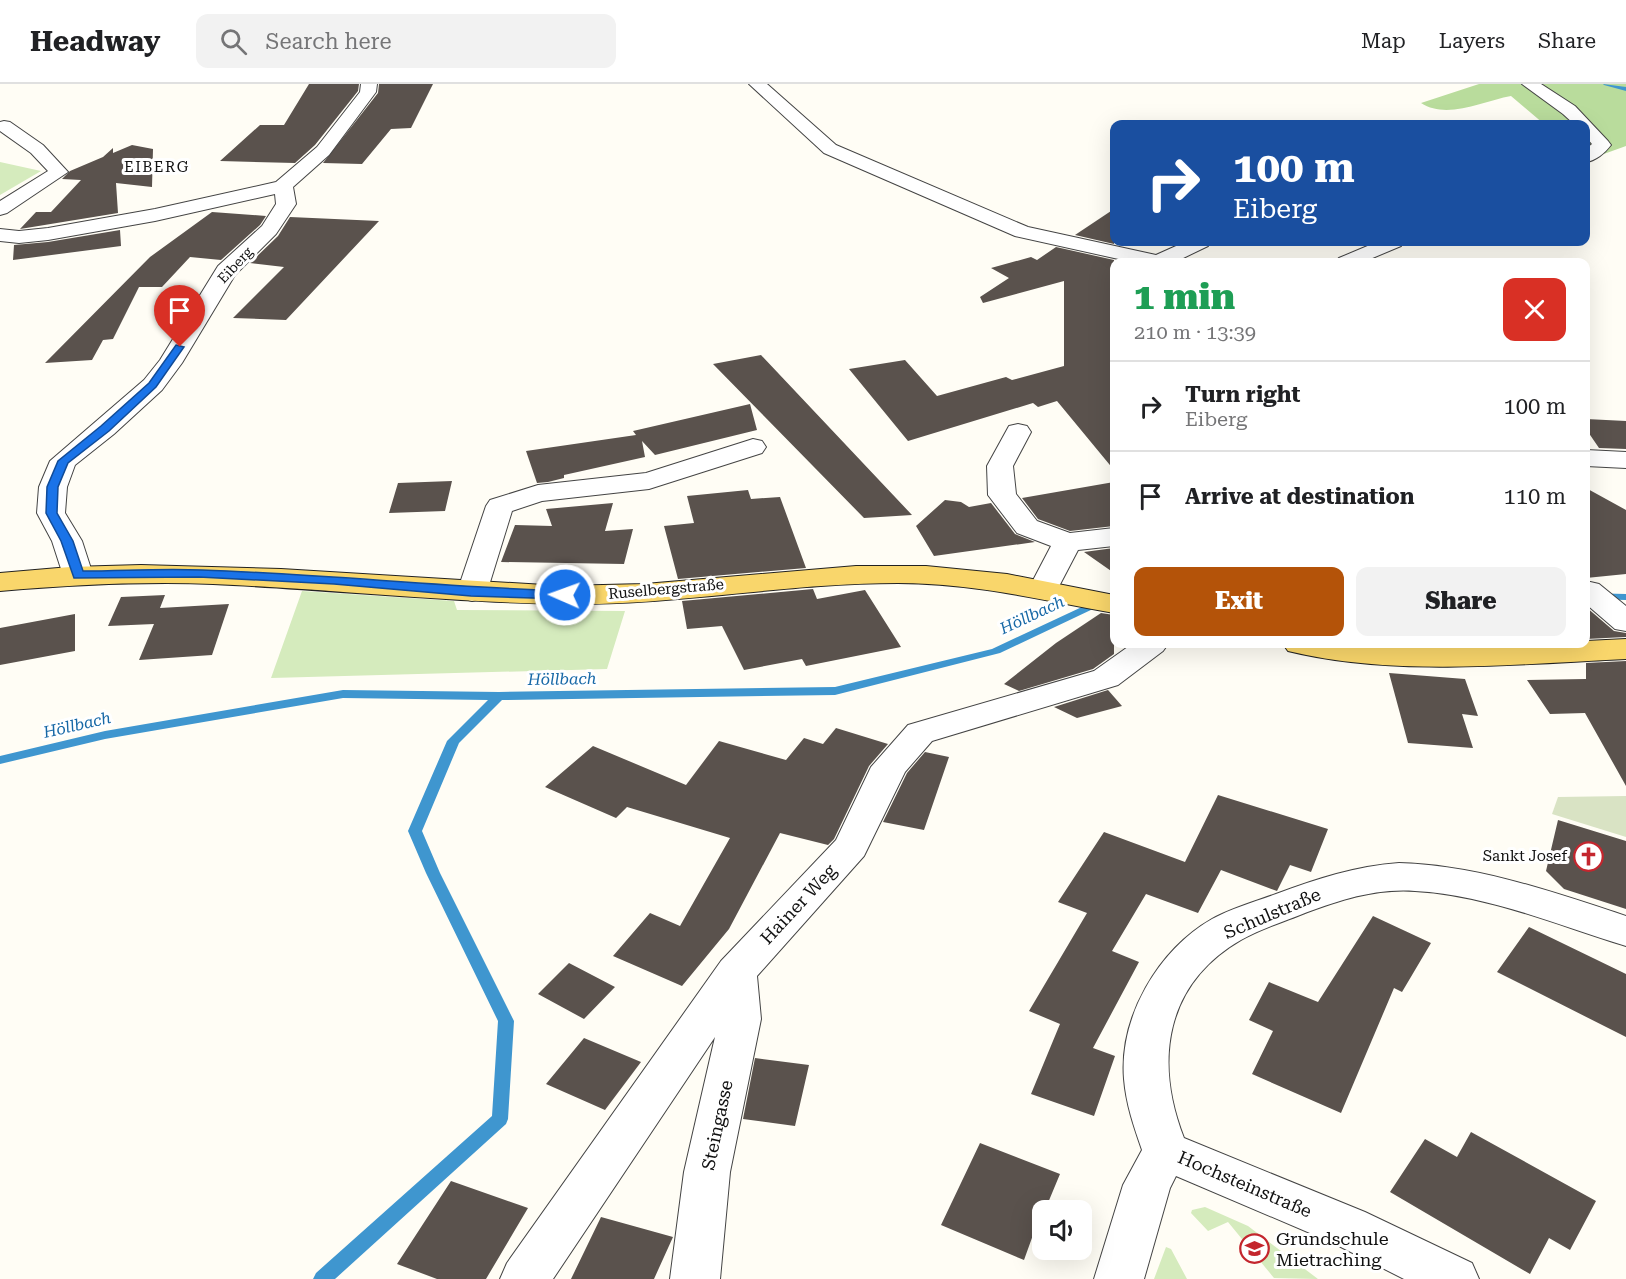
<!DOCTYPE html>
<html lang="en">
<head>
<meta charset="utf-8">
<style>
  :root { --surface:#fff; --page:#f2f2f2; --text:#202124; --muted:#757577; --line:#e0e0e0; --accent:#b45309 }
  body { margin:0; font-family:"Roboto Serif",serif; background:var(--page); color:var(--text); height:100vh; display:flex; flex-direction:column; font-size:22px; white-space:nowrap }
  * { box-sizing:border-box; margin:0 }
  p { font-size:20px; color:var(--muted) }
  .icon { flex:none; width:33px; height:33px; fill:none; stroke:currentColor; stroke-width:2; stroke-linecap:round; stroke-linejoin:round }
  .map { position:relative; flex:1; overflow:hidden }
  .sheet { position:absolute; left:1110px; top:174px; width:480px; height:390px; display:flex; flex-direction:column; background:var(--surface); border-radius:12px; box-shadow:0 6px 24px #0002 }
  .sheet>* { flex:none }
  .top-card { position:absolute; left:1110px; top:36px; width:480px; height:126px; border-radius:12px; box-shadow:0 6px 24px #0002; background:#1a4fa0; color:#fff; overflow:hidden }
  .controls { position:absolute; left:1032px; top:1116px; display:grid; gap:12px }
  .controls a { display:grid; place-items:center; width:60px; height:60px; border-radius:12px; background:var(--surface); box-shadow:0 6px 24px #0002; font-size:30px }
  .pin { position:absolute; display:grid; place-items:center; width:51px; height:51px; color:#fff; margin:-62px -26px; border-radius:50% 50% 50% 0; rotate:-45deg; box-shadow:0 0 6px #0007 }
  .pin .icon { rotate:45deg }
  .me { position:absolute; width:66px; margin:-33px; rotate:272deg; stroke-linejoin:round; filter:drop-shadow(0 0 4px #0008) }
  .turn { display:flex; align-items:center; gap:21px; height:126px; padding:0 24px; font-size:27px }
  .turn .icon { width:78px; height:78px; stroke-width:2.5 }
  .turn b { display:block; font-size:42px; line-height:51px }
  .round { display:grid; place-items:center; flex:none; width:63px; height:63px; border-radius:12px; background:var(--page) }
  .overview { display:flex; align-items:center; justify-content:space-between; height:102px; padding:0 24px }
  h1 { font-size:36px; font-weight:800; line-height:45px; color:#1e9e55 }
  .action { display:flex; gap:12px; margin-top:auto; padding:12px 24px }
  .action a { flex:1; height:69px; border-radius:12px; background:var(--accent); color:#fff; font-size:24px; font-weight:800; line-height:69px; text-align:center }
  .action a+a { background:var(--page); color:var(--text) }
  ul { padding:0; list-style:none }
  li { display:flex; align-items:center; gap:18px; height:90px; padding:0 24px; border-top:2px solid var(--line) }
  li div { flex:1 }
  li b { display:block; font-size:22px }
  li em { font-style:normal }
  header { display:flex; align-items:center; gap:36px; box-sizing:border-box; height:84px; padding:0 30px; background:var(--surface); border-bottom:2px solid var(--line) }
  header strong { font-size:28px }
  nav { display:flex; gap:33px; margin-inline-start:auto; font-size:21px }
  .search { width:420px; height:54px; background:var(--page); display:flex; align-items:center; gap:15px; box-sizing:border-box; padding:0 21px; border-radius:12px; color:var(--muted); font-size:22px }
  .map>svg:first-child { display:block }
  .green { fill:#d5ebbd }
  .forest { fill:#b9dc9c }
  .cemetery { fill:#d9e3c4 }
  .lines { fill:none; stroke-linecap:round; stroke-linejoin:round }
  .stream { fill:#3f96cf; fill-rule:evenodd }
  .building { fill:#5a524d }
  .minor-casing { stroke:#444; stroke-width:2 }
  .major-casing { stroke:#222; stroke-width:2 }
  .minor { fill:#fff; fill-rule:evenodd }
  .major { fill:#f9d66b; fill-rule:evenodd }
  .route { fill:#1a73e8; stroke:#114b97; stroke-width:1.5 }
  .labels { text-anchor:middle; dominant-baseline:central; stroke-width:6; stroke-linejoin:round; paint-order:stroke }
  .far-street-label { font-size:14px; fill:#111; stroke:#fff }
  .far-quarter-label { font-size:15px; letter-spacing:1.5px; fill:#111; stroke:#fff }
  .street-label { font-size:15px; fill:#111; stroke:#fff }
  .poi-label { font-size:15px; fill:#111; stroke:#fff; text-anchor:end }
  .water-label { font-size:16px; font-style:italic; fill:#1768a6; stroke:#fff }
  .near-street-label { font-size:18px; fill:#111; stroke:#fff }
  .near-poi-label { font-size:18px; fill:#111; stroke:#fff; text-anchor:start }
</style>
</head>
<body>
<header>
<strong>Headway</strong>
<div class="search"><svg class="icon" aria-label="search" viewBox="0 0 24 24"><circle cx="10" cy="10" r="6"/><path d="M15 15l6 6"/></svg>Search here</div>
<nav><a>Map</a><a>Layers</a><a>Share</a></nav>
</header>
<div class="map">
<svg width="1626" height="1195" viewBox="0 0 1626 1195">
  <rect width="100%" height="100%" fill="#fffdf5"/>
  <path class="green" d="M0,78L41,87L0,111Z
    M302,507L454,517L457,526L625,527L607,585L271,594Z
    M1205,1123L1248,1142L1318,1195L1274,1194L1228,1138L1208,1147L1191,1129L1192,1126Z
    M1166,1163L1171,1165L1187,1195H1154Z"/>
  <path class="forest" d="M1479,0H1626V62L1601,71L1586,68V40H1544L1511,12C1483,17 1447,36 1421,19Z"/>
  <path class="cemetery" d="M1626,712V753L1552,730L1558,713Z"/>
  <g class="lines">
    <path class="stream" d="M1603,0L1626,3V7L1604,1Z
      M1114,508V515L1000,569L835,611L502,616L459,659L422,747L440,789L514,937L508,1035L506,1040L335,1195H313L316,1189L492,1032L498,937L426,789L408,747L447,657L488,616L343,614L105,655L0,680V672L105,647L343,606L499,608L835,603L992,565Z
      M1586,509L1626,510V516L1586,515Z"/>
  </g>
  <path class="building" d="M309,0H359L358,7L315,61L295,79L220,77L260,41H284Z
    M379,0H433L411,44L391,45L362,80L323,79L378,9Z
    M132,61L153,65L152,103L116,99L118,129L20,145L36,128H51L81,96L62,95L70,87L103,73L113,64V69Z
    M1114,125V160L1075,151Z
    M212,128L266,132L260,141L221,176L190,173L162,203H139L113,255L103,256L92,276L45,279L150,173Z
    M290,133L379,137L286,236L233,234L284,183L250,179L278,152Z
    M120,146L121,162L13,176L14,161L48,158Z
    M1056,163L1114,176V386L1057,317L1038,323L1033,319L908,357L849,285L905,276L937,312L1006,293L1012,296L1064,282V197L983,219L980,213L1009,194L991,184L1031,173L1037,176Z
    M761,271L912,431L864,434L713,280Z
    M750,320L757,346L655,371L642,357L645,373L564,391V394L548,398L537,399L526,367L636,351L633,347Z
    M1586,335L1626,337V365L1599,364L1586,345Z
    M452,397L445,427L389,429L398,399Z
    M1114,398V442L1070,447L1038,435L1022,414Z
    M1586,404L1626,426V490L1586,494Z
    M748,406L751,415L780,413L806,484L678,495L664,442L694,439L687,412Z
    M945,416L961,418L969,423L991,419L1015,450L1035,458L934,472L916,442Z
    M613,419L605,447L633,445L624,480L501,478L515,441L552,442L546,425Z
    M1114,464V489L1084,468Z
    M813,505L817,515L865,506L901,563L806,582L802,575L744,586L722,542L687,545L682,517Z
    M165,511L160,524L229,520L212,571L139,576L154,540L108,542L121,513Z
    M1586,523L1614,547L1626,549V553L1586,555Z
    M1101,529L1114,531V570L1093,585L1019,607L1004,600L1056,559Z
    M75,530V567L0,581V544Z
    M1626,577V702L1585,629L1550,630L1527,596L1586,595V579Z
    M1389,589L1465,595L1478,632L1462,630L1473,664L1408,659Z
    M1108,606L1122,622L1077,634L1054,623Z
    M836,644L888,660L869,682L834,755L828,761L780,749L729,845L682,902L613,872L650,829L680,842L730,754L627,723L616,734L545,703L593,662L686,701L719,657L786,676L804,654L823,660Z
    M925,668L949,673L924,746L883,738L907,689Z
    M1218,711L1328,745L1311,788L1290,781L1277,807L1221,786L1198,829L1146,810L1112,867L1139,878L1093,964L1115,972L1094,1032L1031,1010L1060,940L1029,927L1087,829L1058,818L1104,748L1185,778Z
    M1558,736L1626,757V825L1564,805L1546,787Z
    M1373,832L1431,859L1402,908L1394,904L1341,1029L1252,990L1273,947L1249,936L1269,898L1318,918Z
    M1529,843L1626,890V953L1497,888Z
    M569,879L615,903L584,935L538,910Z
    M584,954L641,978L605,1026L546,1000Z
    M755,974L809,981L795,1042L743,1035Z
    M1471,1048L1596,1117L1570,1166L1549,1154L1530,1190L1390,1108L1425,1055L1457,1073Z
    M980,1059L1060,1090L1045,1126H1042L1024,1176L941,1141Z
    M451,1097L528,1124L486,1195H437L397,1180Z
    M601,1133L673,1153L654,1195H571Z"/>
  <g class="lines">
    <defs>
      <path id="minor" d="M361,0H377L376,8L329,71L293,103L296,120L276,150L235,191L182,279L162,306L114,350L75,381L67,403L65,429L82,457L93,491L89,497L78,500L67,497L63,491L52,457L37,429L39,403L50,377L144,296L160,276L218,182L262,142L276,120L275,110L155,137L48,156L19,159L0,157V145L19,147L48,144L155,125L276,98L317,63L360,8Z
        M749,0H767L836,61L1028,143L1156,171L1185,158H1211L1208,162L1175,178H1132L1015,152L824,69Z
        M1522,0H1541L1575,22L1608,57L1611,61C1605,69 1595,77 1586,78V65L1592,60L1586,53V40H1574L1563,30Z
        M4,37L10,38L43,61L68,88L7,129L0,131V117L48,87L31,69L0,47V38Z
        M1377,158H1404L1401,162L1363,178H1335L1339,174Z
        M1018,340L1027,342L1031,348L1013,382L1016,410L1037,437L1070,449L1114,444V462L1078,466L1055,510L1044,513L1033,510L1029,504L1051,462L1017,449L988,411L987,382L1009,342Z
        M753,355L762,357L766,363L762,369L649,405L542,417L512,427L487,508L483,514L472,517L461,514L457,508L486,422L490,416L538,401L646,389Z
        M1586,366L1626,368V384L1586,382Z
        M1586,497L1599,500L1626,522V547L1615,545L1586,520Z
        M1132,560H1168L1163,567L1118,601L932,657L905,688L864,772L757,892L761,935L730,1088L720,1195H670L684,1088L715,953L553,1195H500L507,1179L721,877L836,756L871,683L908,641L1094,587Z
        M1399,779C1477,781 1553,808 1626,832V862C1557,841 1488,811 1415,807C1374,804 1337,817 1300,831C1280,839 1260,845 1241,856C1165,900 1154,977 1184,1054L1365,1128L1472,1179L1479,1195H1404L1331,1158L1176,1092L1170,1104L1144,1195H1094L1123,1101L1142,1066C1134,1043 1126,1020 1124,995C1119,933 1158,866 1212,835C1232,824 1254,818 1276,810C1316,795 1356,782 1399,779Z"/>
      <path id="major" d="M141,481L281,485L561,502L645,500L856,482H926L1007,490L1114,511V529C1042,516 972,499 898,499C785,499 674,522 561,520C445,518 329,505 213,500C142,497 71,501 0,507V489L70,483Z
        M1626,555V575C1519,580 1392,593 1288,567L1283,560L1462,562L1586,560V557Z"/>
    </defs>
    <use href="#minor" class="minor-casing"/>
    <use href="#major" class="major-casing"/>
    <use href="#minor" class="minor"/>
    <use href="#major" class="major"/>
  </g>
  <path class="route" d="M176,261L184,263L156,303L109,347L68,379L58,403L57,429L73,457L83,487C123,487 162,484 202,486C323,490 443,503 565,507L571,511L565,515L471,512L334,500L199,493L74,494L61,457L46,429L47,403L58,377L101,342L149,299Z"/>
  <defs>
    <symbol id="church-ring" viewBox="-11 -11 22 22"><circle r="9.5" fill="#fff" stroke="#c4262e" stroke-width="1.5"/><path d="M-1.2-6h2.4v3.5h3.3v2.4h-3.3V6h-2.4V-.1h-3.3v-2.4h3.3Z" fill="#c4262e"/></symbol>
    <symbol id="school-ring" viewBox="-11 -11 22 22"><circle r="9.5" fill="#fff" stroke="#c4262e" stroke-width="1.5"/><path d="M0-5L7-2L0 1L-7-2ZM-4 1L0 2.5L4 1V4Q0 6-4 4Z" fill="#c4262e"/></symbol>
  </defs>
  <g fill-rule="evenodd">
    <use href="#church-ring" x="1572" y="756" width="33" height="33"/>
    <use href="#school-ring" x="1238" y="1148" width="33" height="33"/>
  </g>
  <g class="labels">
    <g class="far-street-label">
      <text transform="translate(235 181) rotate(-47)">Eiberg</text>
    </g>
    <g class="far-quarter-label">
      <text x="157" y="83">EIBERG</text>
    </g>
    <g class="street-label">
      <text transform="translate(666 505) rotate(-5)">Ruselbergstraße</text>
    </g>
    <g class="poi-label">
      <text x="1567" y="772">Sankt Josef</text>
    </g>
    <g class="water-label">
      <text transform="translate(1032 531) rotate(-25)">Höllbach</text>
      <text transform="translate(562 595) rotate(-1)">Höllbach</text>
      <text transform="translate(77 641) rotate(-13)">Höllbach</text>
    </g>
    <g class="near-street-label">
      <text transform="translate(798 820) rotate(-47)">Hainer Weg</text>
      <text transform="translate(1272 829) rotate(-23)">Schulstraße</text>
      <text transform="translate(717 1041) rotate(-78)">Steingasse</text>
      <text transform="translate(1245 1100) rotate(23)">Hochsteinstraße</text>
    </g>
    <g class="near-poi-label">
      <text x="1276" y="1154">Grundschule<tspan x="1276" dy="21">Mietraching</tspan></text>
    </g>
  </g>
</svg>
<div class="controls">
<a><svg class="icon" aria-label="sound" viewBox="0 0 24 24"><path d="M4 9h4l5-4v14l-5-4H4zM17 9q2 3 0 6"/></svg></a>
</div>
<div class="pin" style="left:180px;top:263px;background:#d93025"><svg class="icon" aria-label="arrive" viewBox="0 0 24 24"><path d="M6 21V4h12l-3 4 3 4H6"/></svg></div>
<svg class="me" style="left:565px;top:511px" viewBox="-20 -20 40 40"><circle r="17" fill="#1a73e8" stroke="#fff" stroke-width="3"/><path d="M0-11L8 9 0 5-8 9z" fill="#fff"/></svg>
<div class="top-card">
<div class="turn"><svg class="icon" aria-label="right" viewBox="0 0 24 24"><path d="M7 20v-9h11M14 6l5 5-5 5"/></svg><div><b>100 m</b>Eiberg</div></div>
</div>
<section class="sheet">
<div class="overview"><div><h1>1 min</h1><p>210 m · 13:39</p></div><a class="round" style="background:#d93025;color:#fff"><svg class="icon" aria-label="close" viewBox="0 0 24 24"><path d="M6 6l12 12M18 6L6 18"/></svg></a></div>
<ul>
<li><svg class="icon" aria-label="right" viewBox="0 0 24 24"><path d="M7 20v-9h11M14 6l5 5-5 5"/></svg><div><b>Turn right</b><p>Eiberg</p></div><em>100 m</em></li>
<li><svg class="icon" aria-label="arrive" viewBox="0 0 24 24"><path d="M6 21V4h12l-3 4 3 4H6"/></svg><div><b>Arrive at destination</b></div><em>110 m</em></li>
</ul>
<div class="action"><a>Exit</a><a>Share</a></div>
</section>
</div>
</body>
</html>
